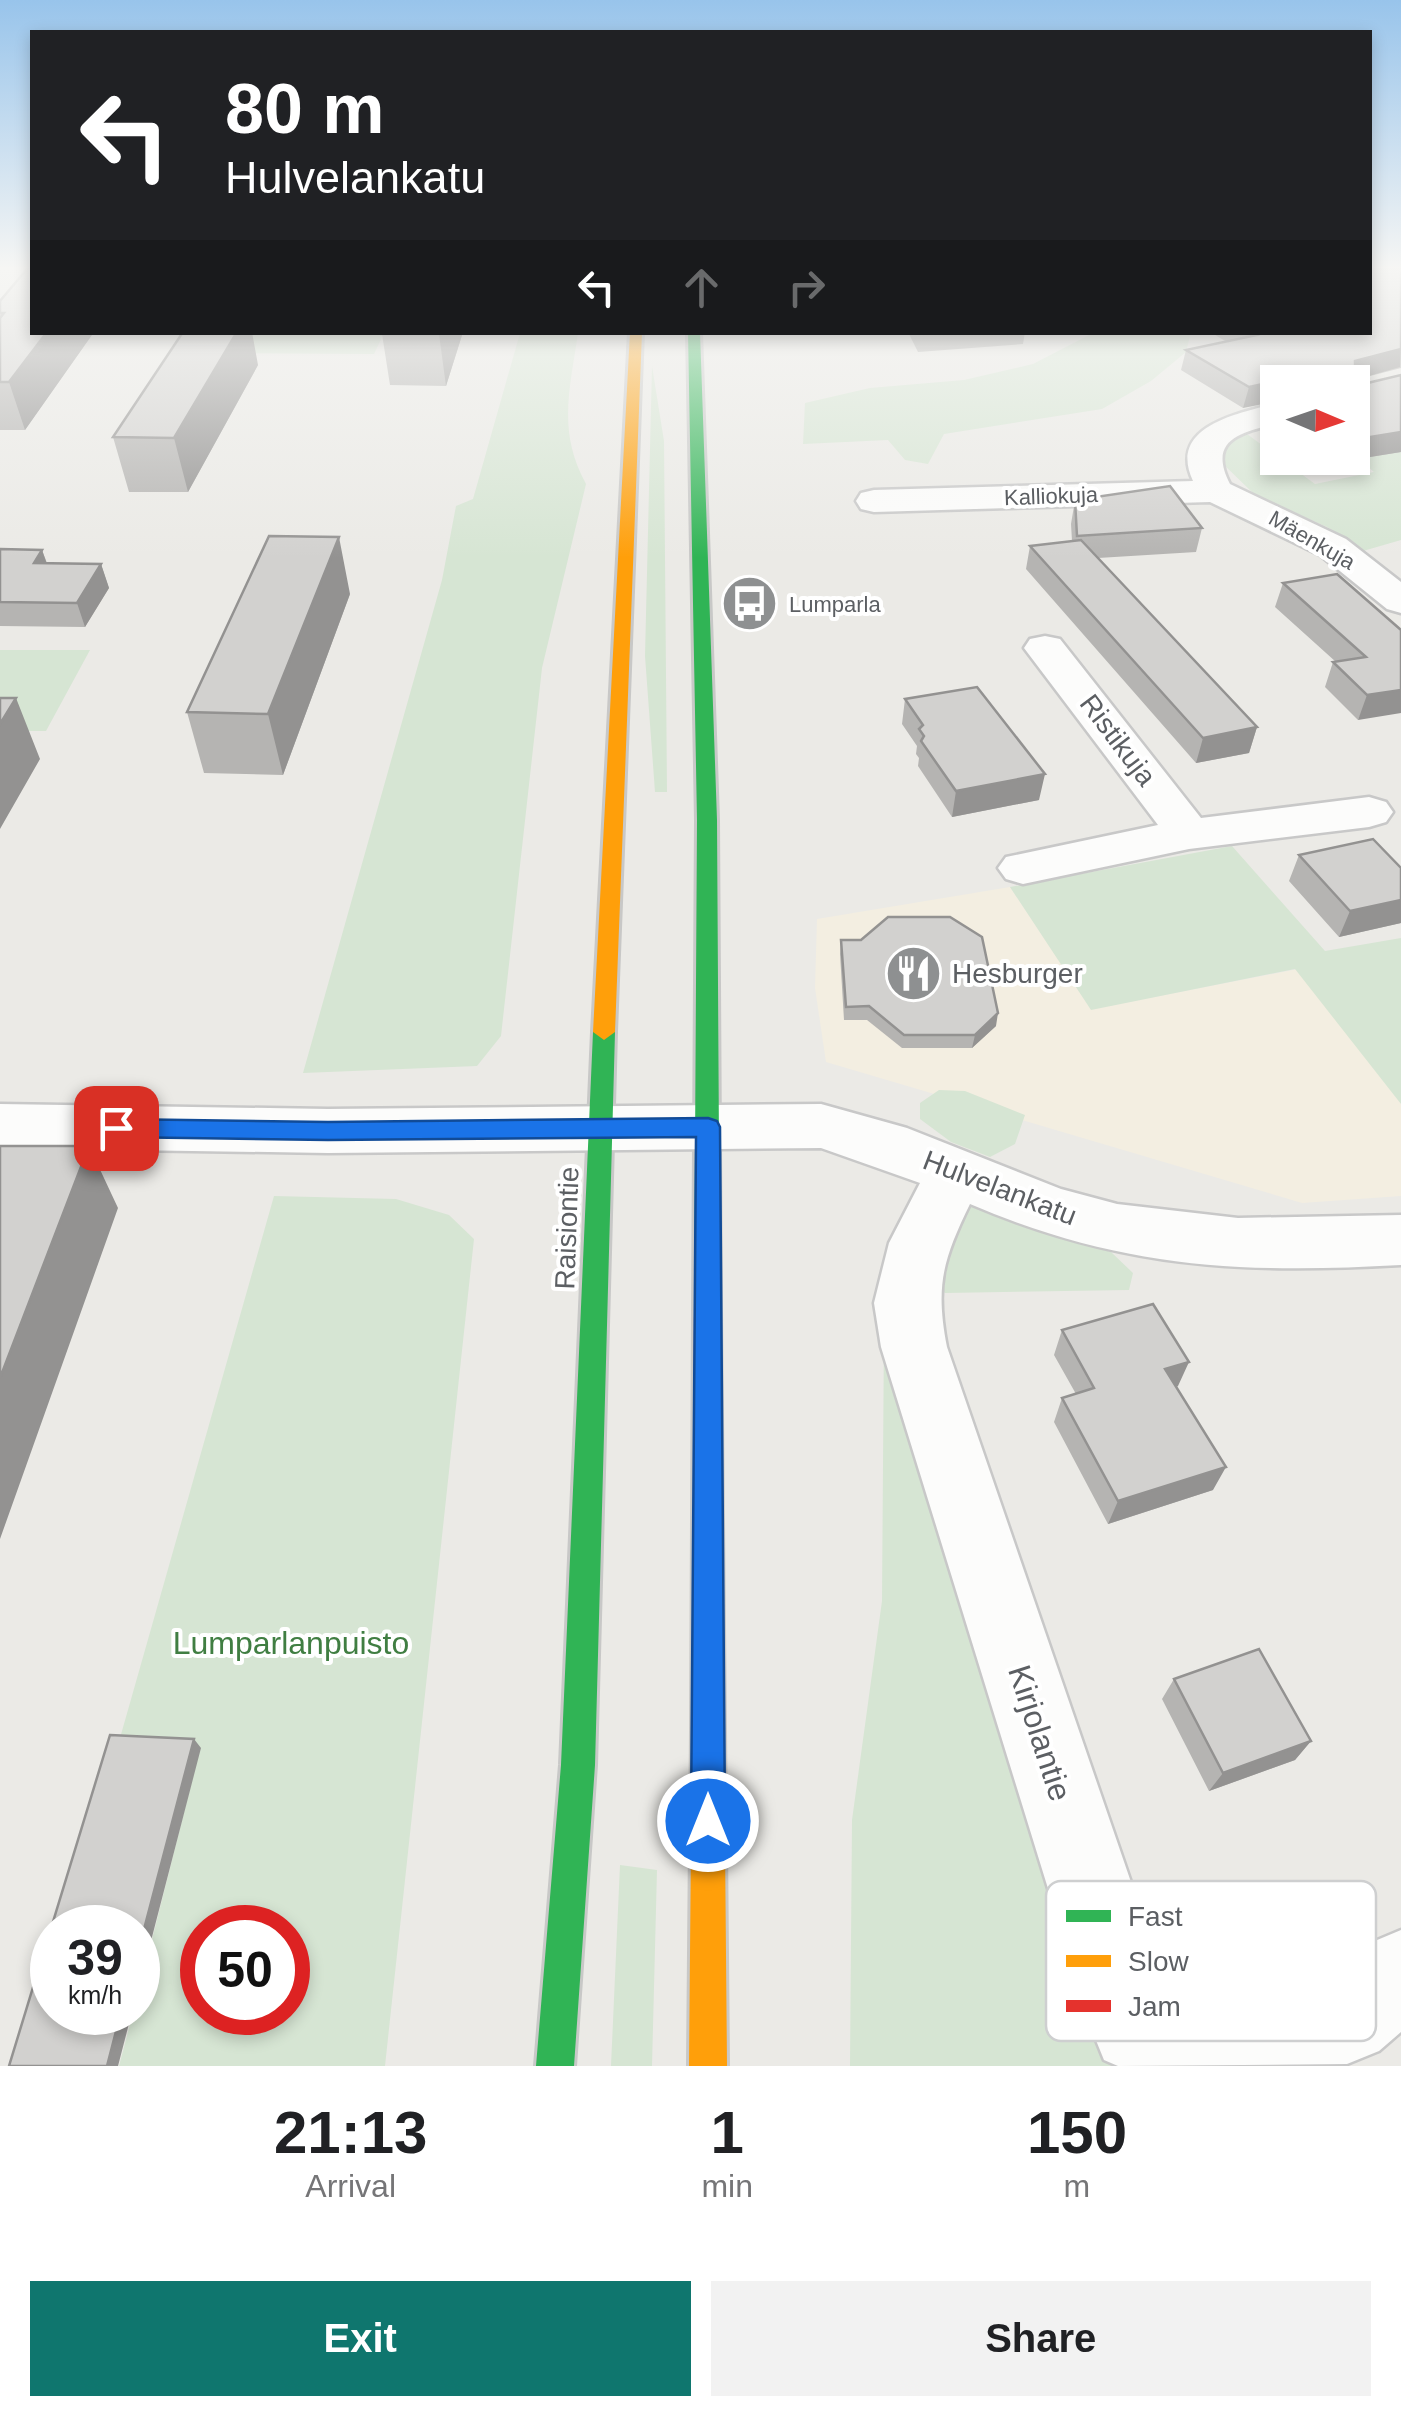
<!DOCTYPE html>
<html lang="en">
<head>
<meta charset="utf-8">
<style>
  :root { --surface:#fff; --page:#f2f2f2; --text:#202124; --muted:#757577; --accent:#0f766e }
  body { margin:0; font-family:Helvetica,sans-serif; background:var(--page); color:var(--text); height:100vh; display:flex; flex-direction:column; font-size:38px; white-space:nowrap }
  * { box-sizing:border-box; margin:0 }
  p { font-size:32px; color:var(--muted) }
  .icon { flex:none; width:55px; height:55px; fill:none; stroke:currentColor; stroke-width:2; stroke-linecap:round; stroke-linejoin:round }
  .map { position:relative; height:2066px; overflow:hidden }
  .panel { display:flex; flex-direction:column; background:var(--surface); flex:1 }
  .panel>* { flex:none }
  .banner { position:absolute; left:30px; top:30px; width:1342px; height:305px; border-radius:0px; box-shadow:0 5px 15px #0003; background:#202124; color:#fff; overflow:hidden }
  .needle { width:65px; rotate:92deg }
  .buttons { position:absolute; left:1260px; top:365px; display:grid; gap:20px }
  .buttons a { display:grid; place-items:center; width:110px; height:110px; border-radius:0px; background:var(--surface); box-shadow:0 5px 15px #0003; font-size:50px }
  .speed { position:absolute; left:30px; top:1905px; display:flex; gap:20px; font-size:50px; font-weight:700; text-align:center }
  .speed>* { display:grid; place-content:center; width:130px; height:130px; border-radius:50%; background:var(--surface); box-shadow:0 5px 15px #0003; line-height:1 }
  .speed small { font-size:25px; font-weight:400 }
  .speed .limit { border:15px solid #d22; background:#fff; color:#111 }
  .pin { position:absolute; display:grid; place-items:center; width:85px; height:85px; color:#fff; margin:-42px; border-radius:20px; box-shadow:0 5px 15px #0006 }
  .me { position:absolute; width:110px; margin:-55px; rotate:0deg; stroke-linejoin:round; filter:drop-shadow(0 0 8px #0008) }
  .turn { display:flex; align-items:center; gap:35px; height:210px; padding:0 30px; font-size:45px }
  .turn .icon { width:130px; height:130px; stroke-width:2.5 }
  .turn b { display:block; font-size:70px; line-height:85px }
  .lanes { display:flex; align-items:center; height:95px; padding:0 30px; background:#0003; justify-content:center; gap:50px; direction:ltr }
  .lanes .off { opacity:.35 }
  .eta { display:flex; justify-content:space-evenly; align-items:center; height:170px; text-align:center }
  .eta b { font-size:60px; font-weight:600; line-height:70px }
  .button { display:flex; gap:20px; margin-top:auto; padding:20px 30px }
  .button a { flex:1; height:115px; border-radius:0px; background:var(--accent); color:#fff; font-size:40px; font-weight:600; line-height:115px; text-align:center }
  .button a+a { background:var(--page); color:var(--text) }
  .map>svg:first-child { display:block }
  .commercial { fill:#f3eee1 }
  .green { fill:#d6e5d3; fill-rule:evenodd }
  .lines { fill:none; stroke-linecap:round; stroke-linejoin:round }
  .street-casing { stroke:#c8c8c8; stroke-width:5 }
  .fast-casing { stroke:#c8c8c7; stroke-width:6 }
  .slow-casing { stroke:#c8c8c7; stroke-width:6 }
  .jam-casing { stroke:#c8c8c7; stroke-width:6 }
  .street { fill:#fcfcfb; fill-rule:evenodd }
  .fast { fill:#30b455; fill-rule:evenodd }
  .slow { fill:#ff9f0a; fill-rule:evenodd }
  .jam { fill:#e5322d; fill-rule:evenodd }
  .wall { fill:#b5b4b2 }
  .shaded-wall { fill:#939291 }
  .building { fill:#d2d1cf; stroke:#939291; stroke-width:2.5 }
  .route { fill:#1a73e8; stroke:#114b97; stroke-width:2.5 }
  .labels { text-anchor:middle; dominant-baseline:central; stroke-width:8; stroke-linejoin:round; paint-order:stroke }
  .far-street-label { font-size:22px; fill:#5c5f63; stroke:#fff }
  .far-poi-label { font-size:22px; fill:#5c5f63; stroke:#fff; text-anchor:start }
  .street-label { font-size:28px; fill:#5c5f63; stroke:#fff }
  .poi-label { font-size:28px; fill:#5c5f63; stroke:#fff; text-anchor:start }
  .near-park-label { font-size:32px; fill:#407e42; stroke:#fff }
  .near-street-label { font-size:32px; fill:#5c5f63; stroke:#fff }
  .key { fill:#fff; stroke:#cecfd0; stroke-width:2.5 }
  .key-label { font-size:28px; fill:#5c5f63 }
</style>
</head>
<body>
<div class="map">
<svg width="1401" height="2066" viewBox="0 0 1401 2066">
  <rect width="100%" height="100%" fill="#ebeae6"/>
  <path class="commercial" d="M1010,887L1092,1009L1401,949V1196L1302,1203L826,1062L815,988L817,919Z"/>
  <path class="green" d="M1191,332L1186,352L1151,381L1102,409L944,434L928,464L905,460L888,440L803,444L805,403L870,388L964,380L1033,364L1093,333Z
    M213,333H384L374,354L200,353Z
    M520,333H578C570,389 557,431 586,484L542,668L501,1036L477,1066L303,1073L442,580L456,506L473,499Z
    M652,366L664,441L667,792H655L645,656Z
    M1247,434L1315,484L1374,472L1353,454L1401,447V540L1363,551L1327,527L1255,495L1220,461L1232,438Z
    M0,650H90L46,731H0Z
    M1232,846L1325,951L1401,938V1104L1295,969L1091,1010L1010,887Z
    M939,1090L965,1091L1025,1115L1015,1144L990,1157L951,1142L920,1119V1103Z
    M274,1196L396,1199L449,1215L474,1239L385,2066H119L133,2013L138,2012V1995L200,1749L118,1745ZM202,1928H288V2012H202Z
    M974,1204L1111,1252L1133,1273L1129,1290L945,1293L929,1280L953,1210Z
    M884,1328L1119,2066H850L852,1820L882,1601Z
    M620,1865L657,1870L652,2066H611Z"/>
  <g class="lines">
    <defs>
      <path id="street" d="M1278,403V423C1241,433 1207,439 1230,484L1346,539L1401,582V613L1387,609L1320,555L1210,502L874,512L861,509L856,501L861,493L874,490L1193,481C1167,426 1239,413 1278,403Z
        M1045,636L1060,639L1201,818L1369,797L1386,802L1393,812L1386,822L1369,827L1189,849L1023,884L1006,879L998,868L1006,857L1158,825L1024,648L1030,639Z
        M0,1104L328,1109L821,1104L907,1128L1061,1189L1117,1204L1238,1218L1401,1215V1265C1240,1274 1120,1268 970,1204C943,1259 935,1286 947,1347L1165,1981L1330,1975L1370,1943L1401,1930V2032L1379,2051L1347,2064L1118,2066L1104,2060L1091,2028L881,1347L874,1303L889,1243L920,1183L821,1148L328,1153L0,1148Z"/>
      <path id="fast" d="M688,332H700L717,820L720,1311L716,1319L707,1322L698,1319L694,1311L697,820Z
        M604,1024L615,1032L595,1765L574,2066H536L561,1765L593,1032Z"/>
      <path id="slow" d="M630,332H642L615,1032L604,1040L593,1032Z
        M708,1715L720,1719L724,1731L727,2066H689L692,1731L696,1719Z"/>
      <path id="jam" d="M707,1300L716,1303L720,1311L724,1731L720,1743L708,1747L696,1743L692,1731L694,1311L698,1303Z"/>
    </defs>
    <use href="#street" class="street-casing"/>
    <use href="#fast" class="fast-casing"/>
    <use href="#slow" class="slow-casing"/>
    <use href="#jam" class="jam-casing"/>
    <use href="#street" class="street"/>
    <use href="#fast" class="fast"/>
    <use href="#slow" class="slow"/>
    <use href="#jam" class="jam"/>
  </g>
  <path class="wall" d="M1401,269V368L1355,380L1359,385L1401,375V452L1314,466L1303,458H1352V382H1278L1243,408L1181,370L1186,350L1227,342L1210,332H1370Z
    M0,301L32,332H94L25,430H0Z
    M463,332L446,386L390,385L382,334Z
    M908,332H1025L1023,344L918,352Z
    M258,365L188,492H129L113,437Z
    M1278,407V436L1269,429L1275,408Z
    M1075,500L1202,528L1196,552L1098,558L1257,727L1249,753L1196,763L1026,569L1030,546L1072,541L1071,524Z
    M0,549L42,550L47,563L101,564L109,588L85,627L0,626Z
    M1283,583L1401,630L1358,720L1325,687L1333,662H1336L1275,607Z
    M350,594L283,775L204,773L187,712Z
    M905,699L1039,800L952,817L918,766L919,758L916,754L917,746L902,724Z
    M1299,855L1401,868V923L1339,937L1289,881Z
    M841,940L996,1026L972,1048H902L867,1020H844L840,954Z
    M1062,1330L1178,1386L1176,1387L1213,1490L1108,1524L1054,1422L1062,1398L1076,1394L1054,1355Z
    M1174,1679L1311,1741L1295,1760L1209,1791L1162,1699Z"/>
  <path class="shaded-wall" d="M47,332H94L25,430L9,382Z
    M237,332H252L258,365L188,492L174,438Z
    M440,332H463L446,386L439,334Z
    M1401,349L1400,367L1348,382L1355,361Z
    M1286,379L1285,382H1278V401L1243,408L1249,387Z
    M1401,432V452L1314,466L1317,458H1352V440Z
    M339,537L350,594L283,775L268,714Z
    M42,550L50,573L34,563Z
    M101,564L109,588L85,627L77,603Z
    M1401,690V713L1358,720L1367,695Z
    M16,698L40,759L0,829V724Z
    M1257,727L1249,753L1196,763L1203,738Z
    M1045,774L1039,800L952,817L956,791Z
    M1401,900V923L1339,937L1350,911Z
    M998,1013L996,1026L972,1048L975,1035Z
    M89,1146L118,1208L0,1539V1378Z
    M1189,1362L1178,1386L1155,1393L1165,1369Z
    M1226,1467L1213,1490L1108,1524L1118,1501Z
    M194,1739L201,1748L138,1991V1952Z
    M1311,1741L1295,1760L1209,1791L1223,1773Z
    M121,2012H132L118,2066H107Z"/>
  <path class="building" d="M27,269H32V332H47L9,382H0V318L4,313H0V301Z
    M1370,269H1401V349L1355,361V381L1359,385L1401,375V432L1352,440V382H1286V379L1249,387L1186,350L1257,335L1252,332H1370Z
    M183,332H237L174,438L113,437Z
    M383,332H440L439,334H382Z
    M1170,486L1202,528L1077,536L1075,500Z
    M269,536L339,537L268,714L187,712Z
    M1081,540L1257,727L1203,738L1030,546Z
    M0,549L42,550L34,563L101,564L77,603L0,602Z
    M1337,574L1401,630V690L1367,695L1333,662L1366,657L1283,583Z
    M977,687L1045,774L956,791L921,741L924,736L919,729L923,725L905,699Z
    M0,698H16L0,724Z
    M1373,839L1401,868V900L1350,911L1299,855Z
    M888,917H950L982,937L998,1013L975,1035H904L869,1006L846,1007L841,940H861Z
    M0,1146H89L0,1378Z
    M1153,1304L1189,1362L1165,1369L1226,1467L1118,1501L1062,1398L1094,1388L1062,1330Z
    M1259,1649L1311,1741L1223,1773L1174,1679Z
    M110,1735L194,1739L138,1952V1928H52V2012H121L107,2066H9Z"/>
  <linearGradient id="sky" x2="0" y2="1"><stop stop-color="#98c4eb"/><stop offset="0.48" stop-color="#f6f6f4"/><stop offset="1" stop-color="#f6f6f4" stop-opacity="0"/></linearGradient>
  <rect width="1401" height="558" fill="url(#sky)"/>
  <path class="route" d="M708,1118L717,1121L720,1127L725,1821L720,1833L708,1838L696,1833L691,1821L696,1137L328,1140L116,1137L108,1135L104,1128L108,1121L116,1119L328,1122Z"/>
  <defs>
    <symbol id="bus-disc" viewBox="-11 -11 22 22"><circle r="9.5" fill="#8e9091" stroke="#fff"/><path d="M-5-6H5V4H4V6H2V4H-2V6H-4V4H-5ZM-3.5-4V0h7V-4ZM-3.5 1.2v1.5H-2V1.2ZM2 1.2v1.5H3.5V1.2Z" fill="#fff"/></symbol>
    <symbol id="restaurant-disc" viewBox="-11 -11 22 22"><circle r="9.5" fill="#8e9091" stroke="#fff"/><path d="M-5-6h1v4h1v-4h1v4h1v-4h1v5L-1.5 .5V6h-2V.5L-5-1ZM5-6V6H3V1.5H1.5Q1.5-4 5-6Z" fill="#fff"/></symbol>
  </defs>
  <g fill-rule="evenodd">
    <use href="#bus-disc" x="718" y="572" width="63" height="63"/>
    <use href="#restaurant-disc" x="882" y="942" width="63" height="63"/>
  </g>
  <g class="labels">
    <g class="far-street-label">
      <text transform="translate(1051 496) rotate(-2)">Kalliokuja</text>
      <text transform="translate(1312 540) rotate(30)">Mäenkuja</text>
    </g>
    <g class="far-poi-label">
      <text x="789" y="604">Lumparla</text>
    </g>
    <g class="street-label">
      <text transform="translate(1118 740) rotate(53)">Ristikuja</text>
      <text transform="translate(1000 1188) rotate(21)">Hulvelankatu</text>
      <text transform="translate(567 1228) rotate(-88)">Raisiontie</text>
    </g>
    <g class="poi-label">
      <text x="952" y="973">Hesburger</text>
    </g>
    <g class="near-park-label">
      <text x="291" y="1643">Lumparlanpuisto</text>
    </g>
    <g class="near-street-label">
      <text transform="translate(1040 1733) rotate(72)">Kirjolantie</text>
    </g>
  </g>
  <rect x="1046" y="1881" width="330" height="160" rx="15" class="key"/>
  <rect x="1066" y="1910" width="45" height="12" fill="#30b455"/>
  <rect x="1066" y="1955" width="45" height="12" fill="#ff9f0a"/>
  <rect x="1066" y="2000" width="45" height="12" fill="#e5322d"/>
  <g class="key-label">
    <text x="1128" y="1926">Fast</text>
    <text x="1128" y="1971">Slow</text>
    <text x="1128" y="2016">Jam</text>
  </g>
</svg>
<div class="buttons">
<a><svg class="needle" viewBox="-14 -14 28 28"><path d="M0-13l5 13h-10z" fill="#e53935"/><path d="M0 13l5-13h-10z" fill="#757577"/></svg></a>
</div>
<div class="speed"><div>39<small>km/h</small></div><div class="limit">50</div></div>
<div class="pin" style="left:116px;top:1128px;background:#d93025"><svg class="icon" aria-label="arrive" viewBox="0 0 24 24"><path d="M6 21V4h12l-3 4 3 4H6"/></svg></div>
<svg class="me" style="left:708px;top:1821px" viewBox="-20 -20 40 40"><circle r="17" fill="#1a73e8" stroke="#fff" stroke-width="3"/><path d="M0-11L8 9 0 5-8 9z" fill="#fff"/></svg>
<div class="banner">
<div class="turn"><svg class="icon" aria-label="left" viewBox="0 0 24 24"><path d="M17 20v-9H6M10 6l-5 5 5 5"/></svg><div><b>80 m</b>Hulvelankatu</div></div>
<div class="lanes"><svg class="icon" aria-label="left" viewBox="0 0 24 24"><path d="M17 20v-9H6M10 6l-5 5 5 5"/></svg><svg class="icon off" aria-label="ahead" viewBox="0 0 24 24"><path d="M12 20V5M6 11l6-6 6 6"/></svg><svg class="icon off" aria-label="right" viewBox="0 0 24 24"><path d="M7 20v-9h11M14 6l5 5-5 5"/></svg></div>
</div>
</div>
<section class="panel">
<div class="eta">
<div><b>21:13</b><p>Arrival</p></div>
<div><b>1</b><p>min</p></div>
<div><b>150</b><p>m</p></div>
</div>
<div class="button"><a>Exit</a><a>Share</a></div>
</section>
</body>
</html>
